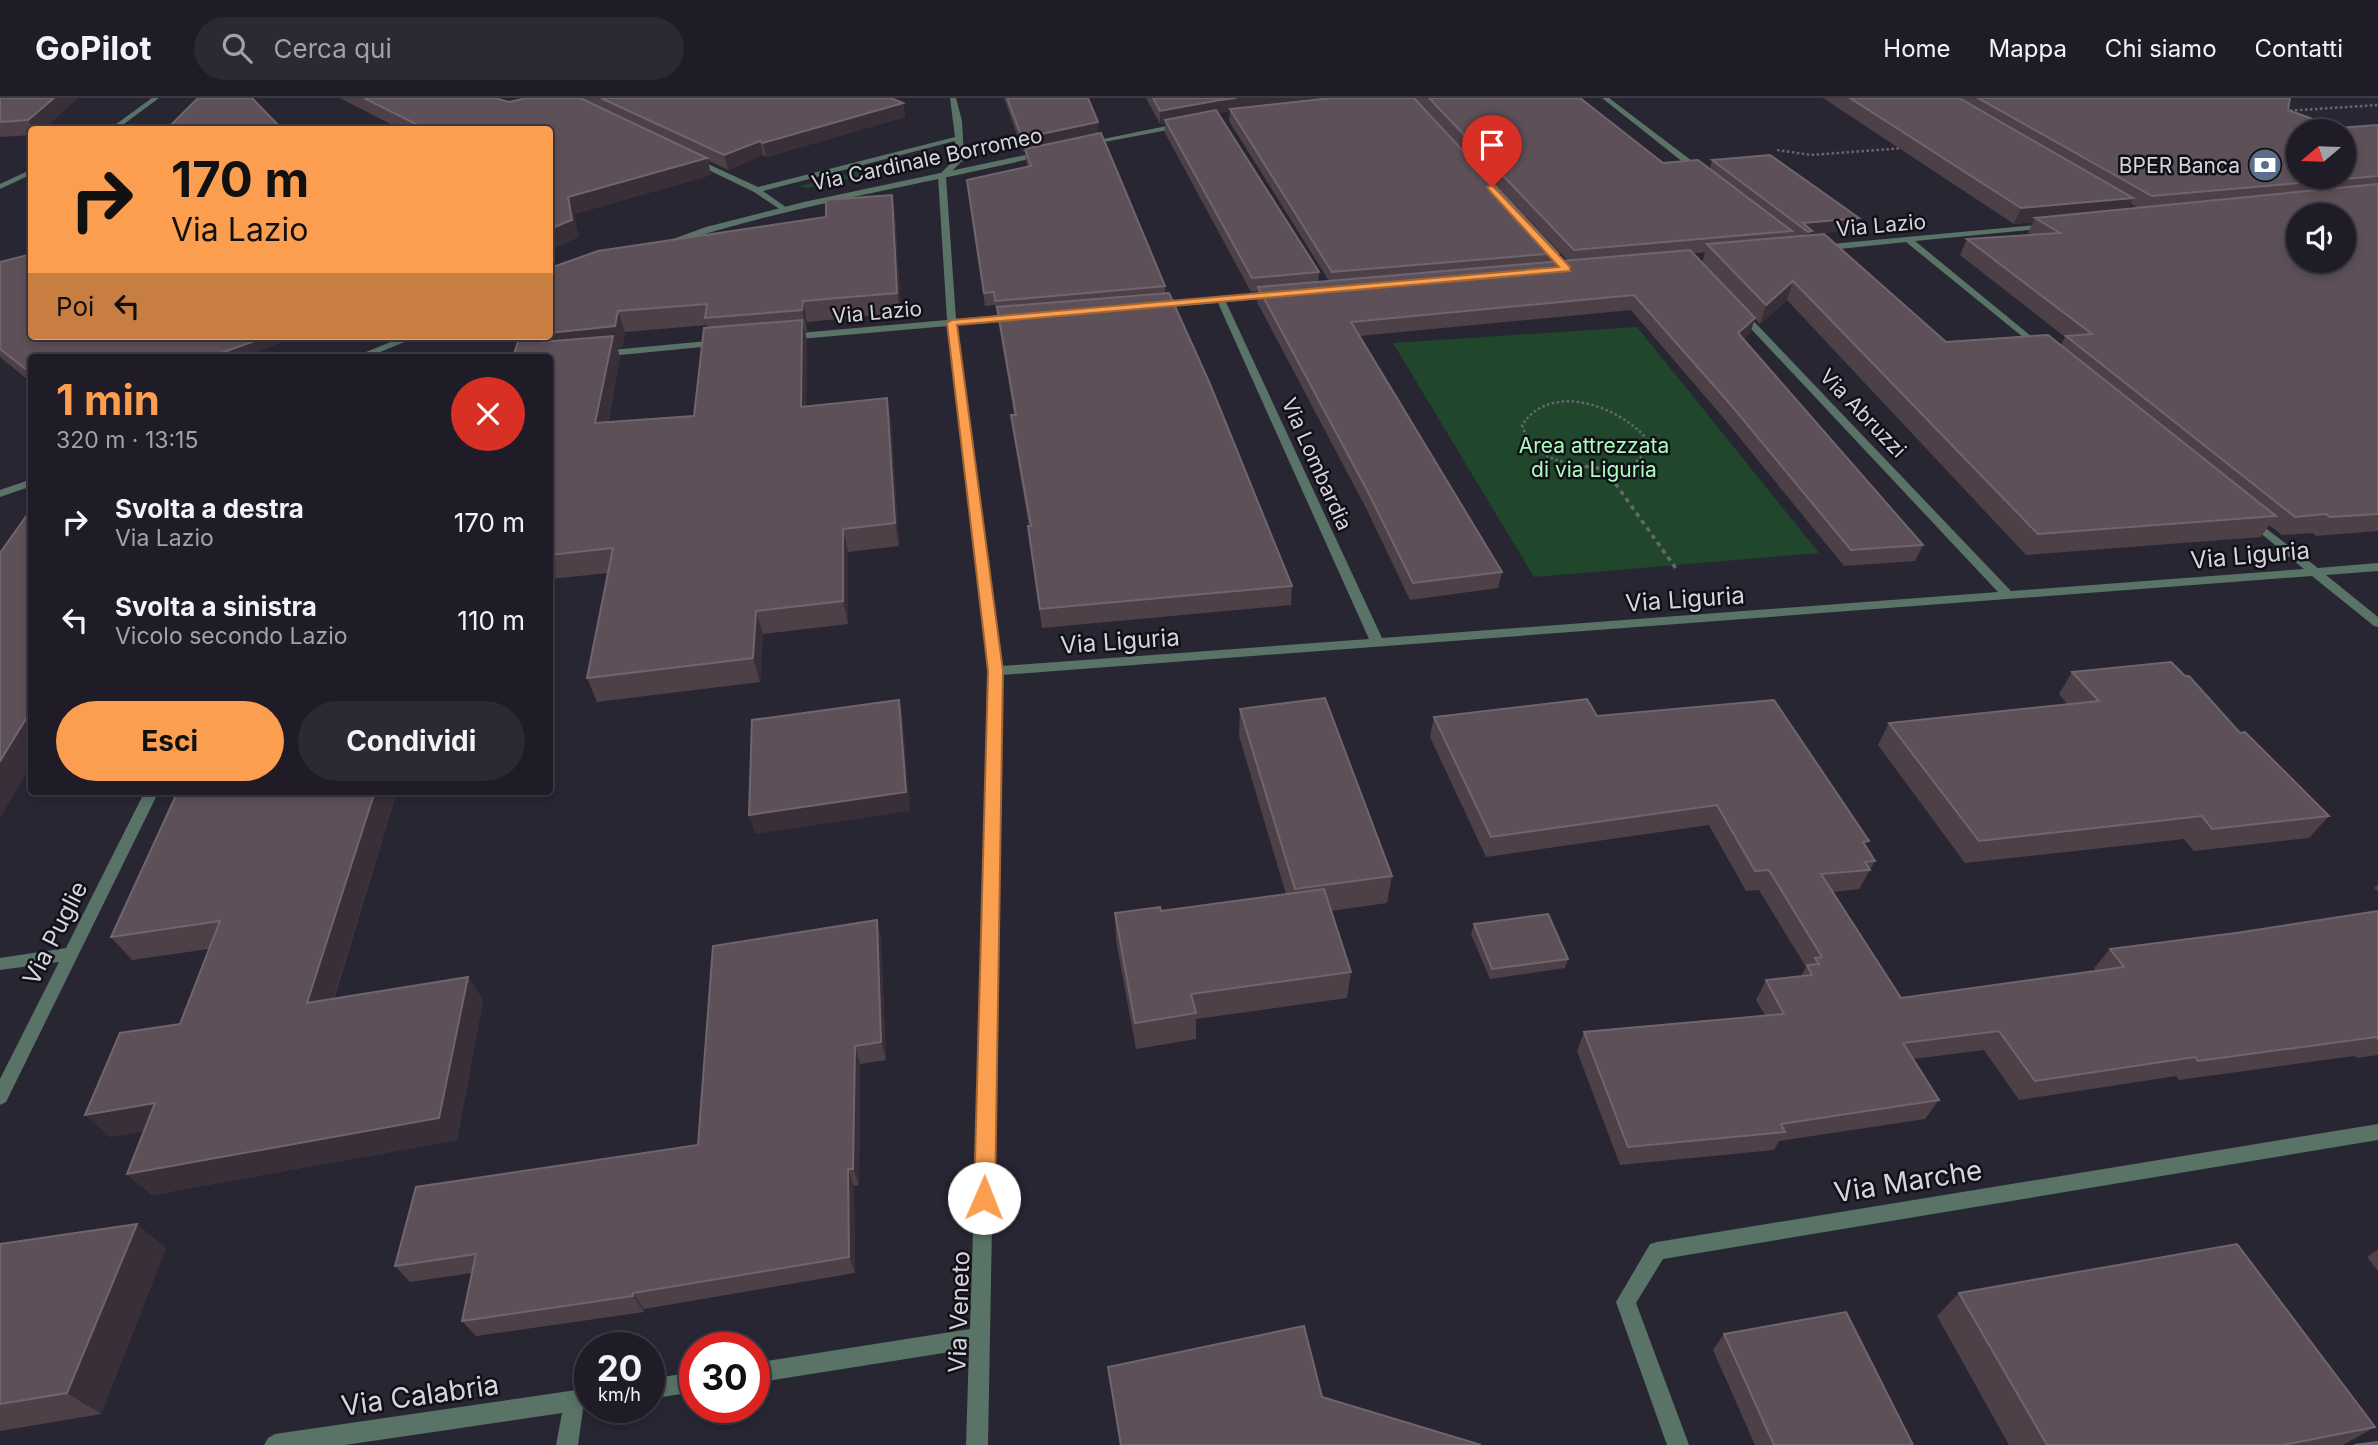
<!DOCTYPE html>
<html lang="it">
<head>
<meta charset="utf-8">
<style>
  :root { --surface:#1f1c27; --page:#2c2933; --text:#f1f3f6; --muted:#a1a1a7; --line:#3c3a44; --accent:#fb9e50 }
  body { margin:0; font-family:Inter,sans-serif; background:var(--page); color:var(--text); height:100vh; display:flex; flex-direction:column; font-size:26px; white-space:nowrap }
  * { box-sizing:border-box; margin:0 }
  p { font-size:23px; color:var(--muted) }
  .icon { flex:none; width:38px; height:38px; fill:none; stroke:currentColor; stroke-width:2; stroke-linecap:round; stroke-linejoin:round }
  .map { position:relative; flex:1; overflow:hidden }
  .side { position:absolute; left:28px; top:256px; width:525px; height:441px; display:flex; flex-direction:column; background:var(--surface); border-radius:7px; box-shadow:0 4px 10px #0003,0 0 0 2px var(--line) }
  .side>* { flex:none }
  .banner { position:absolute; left:28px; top:28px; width:525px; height:214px; border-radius:7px; box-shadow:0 4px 10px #0003,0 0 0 2px var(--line); background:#fb9e50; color:#111; overflow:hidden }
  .needle { width:46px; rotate:251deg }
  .buttons { position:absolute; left:2286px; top:21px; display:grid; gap:14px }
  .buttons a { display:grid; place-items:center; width:70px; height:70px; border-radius:50%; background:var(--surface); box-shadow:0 4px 10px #0003,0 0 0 2px var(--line); font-size:35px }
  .speed { position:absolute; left:574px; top:1234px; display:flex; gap:14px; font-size:35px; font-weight:700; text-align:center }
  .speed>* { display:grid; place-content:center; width:91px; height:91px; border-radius:50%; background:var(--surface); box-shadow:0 4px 10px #0003,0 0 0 2px var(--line); line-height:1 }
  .speed small { font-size:18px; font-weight:400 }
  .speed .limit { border:10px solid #d22; background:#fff; color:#111 }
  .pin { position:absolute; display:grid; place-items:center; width:60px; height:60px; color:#fff; margin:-72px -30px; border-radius:50% 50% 50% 0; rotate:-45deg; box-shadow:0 0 7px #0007 }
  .pin .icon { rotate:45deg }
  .me { position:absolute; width:77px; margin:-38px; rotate:1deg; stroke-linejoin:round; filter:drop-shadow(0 0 5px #0008) }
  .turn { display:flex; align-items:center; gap:24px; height:147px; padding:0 28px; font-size:32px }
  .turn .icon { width:91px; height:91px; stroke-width:2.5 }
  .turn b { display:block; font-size:49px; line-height:60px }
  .then { display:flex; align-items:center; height:66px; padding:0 28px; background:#0003; gap:14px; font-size:26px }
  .round { display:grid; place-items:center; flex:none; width:74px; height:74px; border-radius:37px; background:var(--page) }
  .headline { display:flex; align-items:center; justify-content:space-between; height:119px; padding:0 28px }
  h1 { font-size:42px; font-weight:700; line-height:52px; color:var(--accent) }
  .button { display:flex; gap:14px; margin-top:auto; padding:14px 28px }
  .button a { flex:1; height:80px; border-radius:42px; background:var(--accent); color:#111; font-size:28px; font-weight:700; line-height:80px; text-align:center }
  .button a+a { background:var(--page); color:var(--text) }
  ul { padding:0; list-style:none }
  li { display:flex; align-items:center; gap:21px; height:98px; padding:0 28px }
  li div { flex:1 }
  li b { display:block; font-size:26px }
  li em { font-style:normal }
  header { display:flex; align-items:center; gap:42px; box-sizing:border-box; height:98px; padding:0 35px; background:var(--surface); border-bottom:2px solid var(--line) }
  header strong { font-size:33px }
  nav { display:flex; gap:38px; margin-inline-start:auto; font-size:24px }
  .search { width:490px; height:63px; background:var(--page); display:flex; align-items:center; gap:18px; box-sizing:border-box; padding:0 24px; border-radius:38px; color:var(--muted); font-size:26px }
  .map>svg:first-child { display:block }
  .green { fill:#20472b }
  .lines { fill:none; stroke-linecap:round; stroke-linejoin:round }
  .path-far1 { stroke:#696673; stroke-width:2.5; stroke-dasharray:2.5 2.5; stroke-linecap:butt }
  .path { stroke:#696673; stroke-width:3.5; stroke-dasharray:4.5 4.5; stroke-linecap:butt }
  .minor { fill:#597367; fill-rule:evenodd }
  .tertiary { fill:#597367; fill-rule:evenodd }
  .wall { fill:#4e4047; fill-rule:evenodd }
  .shaded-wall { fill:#392f39 }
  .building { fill:#5d5058; stroke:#70656d; stroke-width:2; fill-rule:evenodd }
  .route { fill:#fb9e50; stroke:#a36734; stroke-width:2 }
  .labels { text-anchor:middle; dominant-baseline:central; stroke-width:5; stroke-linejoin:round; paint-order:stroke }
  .far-street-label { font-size:21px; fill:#d6d5de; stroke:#111016 }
  .far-poi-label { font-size:21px; fill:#d6d5de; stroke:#111016; text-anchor:end }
  .far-park-label { font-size:21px; fill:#abfabe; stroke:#111016 }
  .street-label { font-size:24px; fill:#d6d5de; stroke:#111016 }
  .near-street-label { font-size:28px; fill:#d6d5de; stroke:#111016 }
</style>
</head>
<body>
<header>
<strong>GoPilot</strong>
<div class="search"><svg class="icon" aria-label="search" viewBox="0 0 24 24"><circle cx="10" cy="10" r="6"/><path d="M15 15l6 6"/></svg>Cerca qui</div>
<nav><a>Home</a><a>Mappa</a><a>Chi siamo</a><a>Contatti</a></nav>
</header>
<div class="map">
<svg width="2378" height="1347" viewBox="0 0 2378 1347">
  <rect width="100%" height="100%" fill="#292634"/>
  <path class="green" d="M928,57L924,65L807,90L799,88Z
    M1637,229L1819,455L1534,479L1393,245Z"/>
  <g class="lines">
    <path class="path-far1" d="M2285,13L2378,7
      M1777,52L1811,57L1904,50
      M1587,369C1556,363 1533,359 1522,327C1551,283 1618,308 1646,340L1645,356L1633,366L1618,369"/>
    <path class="path" d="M1577,367L1605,371
      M1605,371L1677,472
      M1605,371L1627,367"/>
    <path class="minor" d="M152,0H159L116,32H108Z
      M950,0H956L962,23L964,61L946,79L956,221L1015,216L1020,219L1015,222L957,227L1002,568L1369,541L1218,205L1158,210L1153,207L1158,204L1273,194L1276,195V199L1226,204L1382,540L1998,494L1738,217L1736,215L1741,212L1744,213L2011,493L2304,471L2247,424L2245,422L2251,419L2318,470L2378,465V473L2326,477L2378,519V529L2374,528L2312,478L1002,577L988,1347H966L969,1251L754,1285V1265L970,1231L990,573L948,228L788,242L783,239L788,236L947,222L938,78L956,60L955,43L763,93L787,110L788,112L784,114L754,94L688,62L695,60L758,89L955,39Z
      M1602,0H1609L1704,72V76H1698Z
      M32,71V76L0,91V86Z
      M2047,126L2051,128L2050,130L1915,143L2043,248V252L2040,253L1906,144L1820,153L1816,150L1820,147Z
      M719,242L722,243V247L600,259L595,256L600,253Z
      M145,693H159L6,1004L0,1007V981L59,864L0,872V860L66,850Z
      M2378,1026V1042L1663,1161L1636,1205L1689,1347H1667L1616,1204L1650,1146L1657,1144Z
      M695,1274V1294L649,1301V1281Z
      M590,1290V1309H593L583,1311L578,1347H556L562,1315L345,1347H264L268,1340L275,1336Z"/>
    <path class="tertiary" d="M1181,25L1184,29L1088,47L1084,45Z
      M1044,53L1048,55L1047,57C919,87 791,107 666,148L659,146L706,129L804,104Z
      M405,238H419L368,259H354Z
      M32,381V388L0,399V392Z"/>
  </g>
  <path class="wall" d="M0,0H78L42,32H32V37L0,39Z
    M340,0H495L509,4L583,1L582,0H891L903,5L905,19L766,59L763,57L728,72L708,62L711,77L574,116L578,139L550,152V32H402Z
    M1004,0H1088L1098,24V36L1165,188V195L1292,488L1291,507L1042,530L1030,447L1028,428H1029L1013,335L1011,317H1014L997,216L995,207L985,208L968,95L1028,69L1026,63L1025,54H1023Z
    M1146,0H1414L1558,155L1556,164L1568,163L1415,0H1580L1663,65L1710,71L1712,62L1855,132L1811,136V138L1946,244L2061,247L2065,239L1960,157L1967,141L2031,137L2028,135L2033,124L2014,126L1823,0H2290L2288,12L2337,30L2378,27V433L2316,438L2313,435L2282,437L2269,427L2261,439L2026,457L1787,202L1760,226L1755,221L1750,235L1744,241L1923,447L1915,463L1844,468L1726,323L1631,212L1359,238L1502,474L1498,490L1410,502L1366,410L1257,204V193L1251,194L1165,35V25L1160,26ZM1230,13L1229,23L1329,183L1318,184L1319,174L1218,15ZM2131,105L2133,107L2138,110L2128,111ZM1705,154L1702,165L1693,155H1699Z
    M892,97L895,117L901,215L807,224V233H805L807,243L806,308L891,322L899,448L848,454V526L763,536L760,584L597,604L587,580L608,475L550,481V259H513L826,119ZM707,227L708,230L694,318L608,324L620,259L617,250H622L625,234Z
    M0,164L32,238H302L256,253L260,259H32V285L0,259Z
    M2072,574L2240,635L2329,718L2309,740L2194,753L2184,741L1965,765L1878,647L1889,625L2067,606L2059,596Z
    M1240,611L1392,778L1387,805L1331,813L1351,874L1347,900L1196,921V941L1136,951L1116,842L1115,815L1161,813L1286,796L1239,638Z
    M1597,618L1866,748L1875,763L1859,791L1833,794L1901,900L2096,873L2094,870L2110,851L2236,835L2378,813V957L2357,960L2354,958L2179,982L2176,978L2019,1002L1984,952L1913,961L1939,1002L1925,1021L1779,1043L1774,1052L1620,1067L1577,953L1584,934L1765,917L1756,902L1766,882L1801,878L1806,869L1759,792L1746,793L1709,727L1486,759L1430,639L1434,619Z
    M397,693L334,901L468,879L483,902L457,1042L152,1097L127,1076L144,1033L110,1039L180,926L209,851L132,862L111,839Z
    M2378,786V794L2374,790Z
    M877,822L881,841L886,962L860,966L859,1087L854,1088L855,1175L644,1211V1214L476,1238L462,1223L472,1175L410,1184L395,1168L698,1047Z
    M1474,826L1568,861L1565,870L1490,881L1471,836Z
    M0,1146L166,1150L101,1316L0,1333Z
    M2378,1151V1173L2367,1159Z
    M1959,1195L2375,1329L2343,1347H2009L1937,1218Z
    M1724,1236L1913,1347H1755L1713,1252Z
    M1108,1269L1322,1299L1481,1347H1120Z"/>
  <path class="shaded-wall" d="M54,0H78L42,32H34L28,22Z
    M1236,0H1359L1230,11V13L1166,25L1165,22V25L1160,26V13L1220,2Z
    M903,5L905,19L766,59L763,45Z
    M1098,24V38L1023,54L1022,40Z
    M760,43L763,57L728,72L724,57Z
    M707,60L711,77L574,116L578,139L550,152V131L568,99Z
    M892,97L895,117L901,215L897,195Z
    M2133,100L2126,115L2035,120L2033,124L2014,126L2021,110Z
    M1859,120L1855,132L1811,136L1808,146H1804L1808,134L1803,125Z
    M1793,183L1787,202L1760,226L1766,207Z
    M803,203L807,224V233L802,212Z
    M618,213L625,234L622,250H617L620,259L603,347L544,257L537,238H550V235Z
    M1755,220L1750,235L1733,250L1738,235Z
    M802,222L807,243L806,331L801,309Z
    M241,238H302L256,253L260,259H210Z
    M887,300L891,322L899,448L895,425Z
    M843,431L848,454V526L843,503Z
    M756,513L763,536L760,584L753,560Z
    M899,602L903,621L910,713L755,736L749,717Z
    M32,611V666L0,720V663Z
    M375,693H397L325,928L307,905Z
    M877,822L881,841L886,962L881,944Z
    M468,879L483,902L457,1042L152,1097L127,1076Z
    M855,948L860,966L859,1087L853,1071Z
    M155,1005L178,1027L110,1039L85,1017Z
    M848,1071L854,1088L855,1175L849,1159Z
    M137,1126L166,1150L101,1316L67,1295Z
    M633,1195L644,1211V1214L633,1198Z"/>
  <path class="building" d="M0,0H54L28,22L0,24Z
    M198,0H252L283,32H166Z
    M364,0H495L509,4L527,0H580L707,60L568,99L572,122L550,131V32H428Z
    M601,0H891L903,5L763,45L760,43L724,57Z
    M1007,0H1088L1098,24L1022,40Z
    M1153,0H1236L1220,2L1160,13Z
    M1332,0H1414L1558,155L1332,174L1230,11Z
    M1429,0H1580L1663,65L1698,62L1792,133L1574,152Z
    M1850,0H1959L2133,100L2021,110Z
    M1978,0H2290L2288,12L2337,30L2378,27V78L2152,98ZM2298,33H2343V79H2298Z
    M1216,12L1319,174L1252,180L1165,22Z
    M1101,35L1165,188L995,203L994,194L984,195L967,82L1031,68L1025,51Z
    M1770,57L1859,120L1803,125L1812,133L1808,134L1712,62Z
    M2378,86V416L2330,419L2326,416L2295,419L2066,238L2092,236L1967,141L2060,135L2035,120ZM2298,117H2343V163H2298Z
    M892,97L897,195L803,203L802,212L705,220L707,206L618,213L615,228L550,235V170L598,153L826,119V102Z
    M1824,136L1946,244L2048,237L2276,418L2038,436L1793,183L1766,207L1707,146Z
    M1690,152L1755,220L1738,235L1923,447L1851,452L1731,307L1634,197L1351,224L1502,474L1413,485L1368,394L1258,189Z
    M32,156V238H243L252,244L210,259H32V276L0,251V164Z
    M1169,195L1210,286L1292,488L1040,511L1028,428H1031L1011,317H1016L997,209Z
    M802,222L801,309L887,300L895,425L843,431V503L756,513L753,560L587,580L613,450L550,457V259H513L520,238H538L542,244L613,238L595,325L694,318L704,230Z
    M32,415V611L0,663V455L27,417Z
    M2171,564L2185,578H2189L2240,635L2245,634L2329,718L2212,731L2202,718L1979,743L1889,625L2099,603L2072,574Z
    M1325,600L1392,778L1295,791L1240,611Z
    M1587,601L1597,618L1774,602L1869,743L1863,744L1875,763L1865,764L1870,772L1821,776L1901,900L2124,869L2110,851L2236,835L2378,813V941L2376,939L2198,963L2195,959L2035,983L1999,933L1903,945L1939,1002L1781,1026L1785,1034L1628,1049L1584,934L1784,916L1766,882L1812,877L1807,867L1819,866L1815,860L1822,859L1769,772L1755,773L1717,707L1491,739L1434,619Z
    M899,602L906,694L749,717L752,622Z
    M178,693H375L307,905L468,879L439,1020L127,1076L155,1005L85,1017L120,935L180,926L220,823L111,839Z
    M1324,791L1351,874L1191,896L1196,915L1135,925L1115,815L1160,809L1161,813Z
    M1548,816L1568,861L1492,871L1474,826Z
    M877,822L881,944L855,948L853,1071H848L849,1159L633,1195V1198L462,1223L476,1156L395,1168L416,1089L698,1047L713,848Z
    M137,1126L67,1295L0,1306V1146Z
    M2237,1146L2375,1329L2283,1347H2047L1959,1195Z
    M1846,1214L1913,1347H1774L1724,1236Z
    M1304,1228L1322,1299L1481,1347H1121L1108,1269Z
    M2378,1344V1347H2354Z"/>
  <path class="route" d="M1492,87L1570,169V173L957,227L1003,573L995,1100L992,1107L984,1110L977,1107L974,1100L988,573L947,225L952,222L1559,169L1488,91L1487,89Z"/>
  <defs>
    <symbol id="bank-disc" viewBox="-11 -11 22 22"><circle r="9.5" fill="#5c6f8a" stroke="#111016"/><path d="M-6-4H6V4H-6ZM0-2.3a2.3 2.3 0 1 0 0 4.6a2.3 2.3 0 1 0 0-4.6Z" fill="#fff"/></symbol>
  </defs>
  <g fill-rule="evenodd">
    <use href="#bank-disc" x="2246" y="48" width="38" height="38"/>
  </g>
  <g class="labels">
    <g class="far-street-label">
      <text transform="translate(927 61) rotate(-12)">Via Cardinale Borromeo</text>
      <text transform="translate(1881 127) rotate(-5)">Via Lazio</text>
      <text transform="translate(877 214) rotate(-5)">Via Lazio</text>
      <text transform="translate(1863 315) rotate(46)">Via Abruzzi</text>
      <text transform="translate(1317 366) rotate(66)">Via Lombardia</text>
    </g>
    <g class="far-poi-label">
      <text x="2240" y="67">BPER Banca</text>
    </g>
    <g class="far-park-label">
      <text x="1594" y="347">Area attrezzata<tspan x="1594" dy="24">di via Liguria</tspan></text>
    </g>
    <g class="street-label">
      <text transform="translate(2250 457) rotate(-5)">Via Liguria</text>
      <text transform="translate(1685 501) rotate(-4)">Via Liguria</text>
      <text transform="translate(1120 543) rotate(-4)">Via Liguria</text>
      <text transform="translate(55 835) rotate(-63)">Via Puglie</text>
      <text transform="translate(959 1214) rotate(-88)">Via Veneto</text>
    </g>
    <g class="near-street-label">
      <text transform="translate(1908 1083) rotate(-9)">Via Marche</text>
      <text transform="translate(420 1297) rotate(-8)">Via Calabria</text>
    </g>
  </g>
</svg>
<div class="buttons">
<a><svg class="needle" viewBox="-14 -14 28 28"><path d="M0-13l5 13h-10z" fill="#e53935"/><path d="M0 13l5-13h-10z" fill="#a1a1a7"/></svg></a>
<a><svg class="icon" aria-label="sound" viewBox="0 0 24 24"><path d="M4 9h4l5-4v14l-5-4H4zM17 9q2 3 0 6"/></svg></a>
</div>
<div class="speed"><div>20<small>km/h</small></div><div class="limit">30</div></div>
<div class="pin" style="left:1492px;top:89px;background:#d93025"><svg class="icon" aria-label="arrive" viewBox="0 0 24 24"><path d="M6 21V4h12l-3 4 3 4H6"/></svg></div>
<svg class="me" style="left:984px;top:1100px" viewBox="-20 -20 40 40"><circle r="19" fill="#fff"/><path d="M0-13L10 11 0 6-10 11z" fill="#fb9e50"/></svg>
<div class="banner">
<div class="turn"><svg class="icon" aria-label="right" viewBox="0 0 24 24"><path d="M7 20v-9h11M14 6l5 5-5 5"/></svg><div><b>170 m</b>Via Lazio</div></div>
<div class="then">Poi<svg class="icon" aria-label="left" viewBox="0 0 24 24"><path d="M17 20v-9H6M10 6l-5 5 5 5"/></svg></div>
</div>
<section class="side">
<div class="headline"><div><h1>1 min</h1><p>320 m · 13:15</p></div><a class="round" style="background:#d93025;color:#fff"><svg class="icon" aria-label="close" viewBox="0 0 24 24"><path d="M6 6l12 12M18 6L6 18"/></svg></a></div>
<ul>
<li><svg class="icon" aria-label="right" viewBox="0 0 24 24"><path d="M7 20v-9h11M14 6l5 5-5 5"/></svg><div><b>Svolta a destra</b><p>Via Lazio</p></div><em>170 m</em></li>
<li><svg class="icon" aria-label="left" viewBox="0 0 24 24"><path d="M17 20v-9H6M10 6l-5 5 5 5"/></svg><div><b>Svolta a sinistra</b><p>Vicolo secondo Lazio</p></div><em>110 m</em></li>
</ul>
<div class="button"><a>Esci</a><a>Condividi</a></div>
</section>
</div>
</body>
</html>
